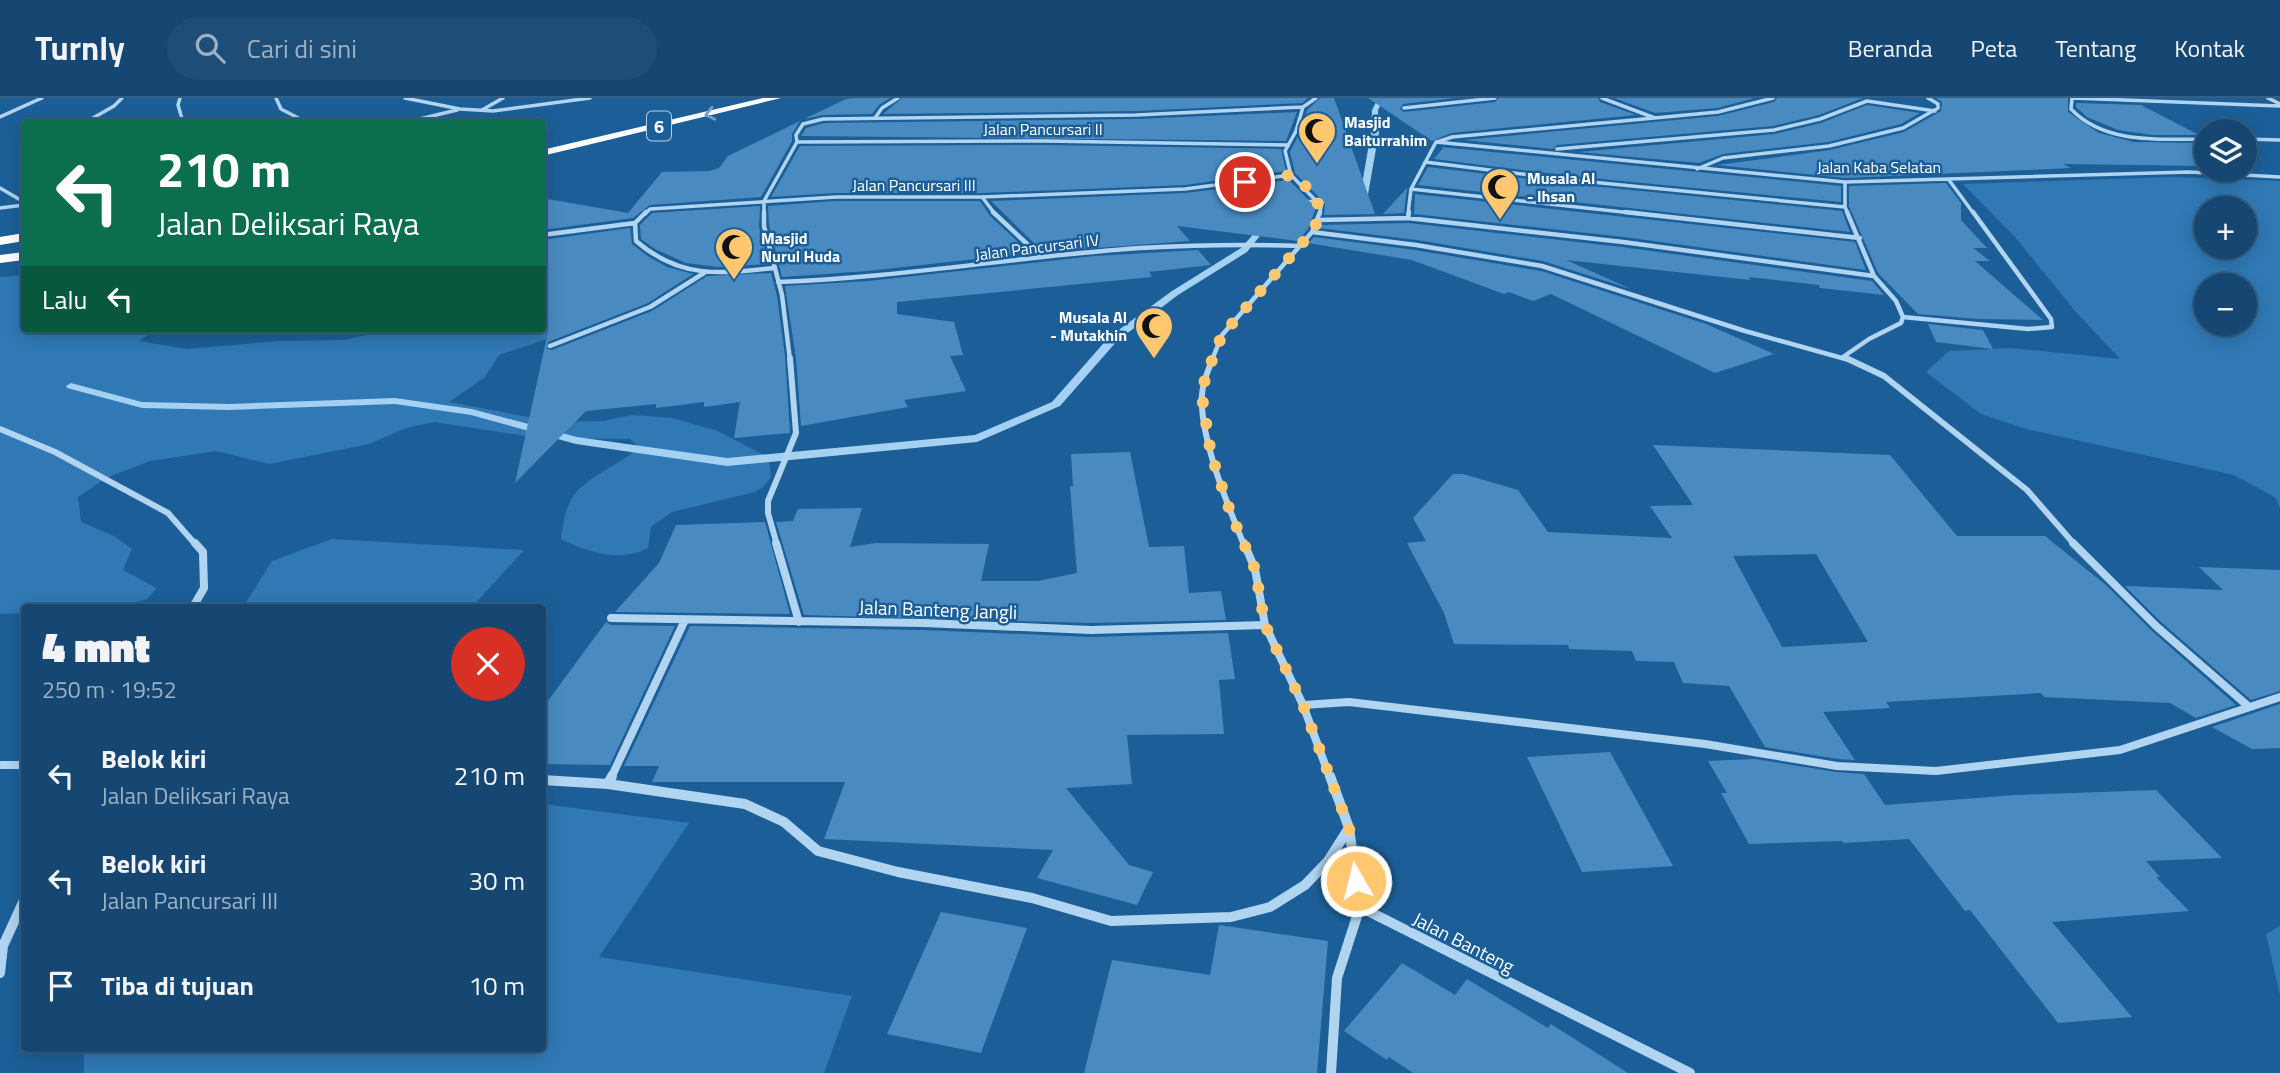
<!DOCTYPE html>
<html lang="id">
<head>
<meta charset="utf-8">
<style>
  :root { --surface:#154772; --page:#1e4e77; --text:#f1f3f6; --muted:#9db2c4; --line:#345f84 }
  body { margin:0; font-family:"Titillium Web",sans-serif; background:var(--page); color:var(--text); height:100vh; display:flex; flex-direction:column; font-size:26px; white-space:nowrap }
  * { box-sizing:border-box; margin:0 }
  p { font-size:23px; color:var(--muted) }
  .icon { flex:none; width:38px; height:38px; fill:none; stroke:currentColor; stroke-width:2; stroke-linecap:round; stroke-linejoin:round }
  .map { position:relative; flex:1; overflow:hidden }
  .panel { position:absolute; left:21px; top:506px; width:525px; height:448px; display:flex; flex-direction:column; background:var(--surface); border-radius:7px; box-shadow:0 4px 18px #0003,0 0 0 2px var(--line) }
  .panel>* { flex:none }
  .banner { position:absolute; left:21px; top:21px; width:525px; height:214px; border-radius:7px; box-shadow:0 4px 18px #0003,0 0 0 2px var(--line); background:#0b6e4f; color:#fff; overflow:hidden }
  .fabs { position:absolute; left:2194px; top:21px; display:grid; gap:14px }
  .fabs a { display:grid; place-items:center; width:63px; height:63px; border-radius:50%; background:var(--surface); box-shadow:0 4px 18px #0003,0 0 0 2px var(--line); font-size:35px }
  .pin { position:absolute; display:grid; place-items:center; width:60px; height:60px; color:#fff; margin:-30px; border:4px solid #fff; border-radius:50%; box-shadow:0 2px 7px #0007 }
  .me { position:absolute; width:77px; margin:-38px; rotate:352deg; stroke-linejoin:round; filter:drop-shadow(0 0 5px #0008) }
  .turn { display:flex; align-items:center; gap:24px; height:147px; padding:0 21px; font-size:32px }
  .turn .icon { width:91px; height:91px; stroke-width:2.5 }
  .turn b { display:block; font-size:49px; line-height:60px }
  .then { display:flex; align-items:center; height:66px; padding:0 21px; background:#0003; gap:14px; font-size:26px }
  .round { display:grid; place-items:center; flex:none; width:74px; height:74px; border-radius:37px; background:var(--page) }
  .summary { display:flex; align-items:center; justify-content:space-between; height:119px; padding:0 21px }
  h1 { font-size:42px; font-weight:800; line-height:52px }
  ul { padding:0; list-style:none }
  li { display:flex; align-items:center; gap:21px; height:105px; padding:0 21px }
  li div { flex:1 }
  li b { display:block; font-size:26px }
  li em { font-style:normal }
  header { display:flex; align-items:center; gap:42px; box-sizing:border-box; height:98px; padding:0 35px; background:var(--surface); border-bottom:2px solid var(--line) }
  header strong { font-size:33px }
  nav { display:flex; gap:38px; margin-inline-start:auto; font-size:24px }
  .search { width:490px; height:63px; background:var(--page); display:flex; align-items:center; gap:18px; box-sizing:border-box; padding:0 24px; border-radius:38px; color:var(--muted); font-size:26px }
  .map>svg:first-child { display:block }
  .green { fill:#3079b5; fill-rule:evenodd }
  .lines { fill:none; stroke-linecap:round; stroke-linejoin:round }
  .stream { fill:#a4d0f2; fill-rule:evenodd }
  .building { fill:#498ac0; fill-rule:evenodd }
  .street-far4 { stroke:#b1d4f0; stroke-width:3.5 }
  .street-far3 { stroke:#b1d4f0; stroke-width:4.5 }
  .street-far2 { stroke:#b1d4f0; stroke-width:6 }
  .street-far1 { stroke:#b1d4f0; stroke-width:8 }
  .street { stroke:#b1d4f0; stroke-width:10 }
  .highway { fill:#fff; fill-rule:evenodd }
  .oneway { stroke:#779fc1 }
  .route { stroke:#ffc770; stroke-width:12; stroke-dasharray:0 21.6 }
  .labels { text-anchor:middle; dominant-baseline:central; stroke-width:5; stroke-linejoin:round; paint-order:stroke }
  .far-poi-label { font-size:16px; font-weight:bold; fill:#fff; stroke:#1c5f98; text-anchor:start }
  .far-street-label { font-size:16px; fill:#fff; stroke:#1c5f98 }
  .shield { fill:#1c5f98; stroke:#bbcfe0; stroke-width:2 }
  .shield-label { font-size:18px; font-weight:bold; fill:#fff }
  .street-label { font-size:19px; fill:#fff; stroke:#1c5f98 }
</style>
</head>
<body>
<header>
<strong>Turnly</strong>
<div class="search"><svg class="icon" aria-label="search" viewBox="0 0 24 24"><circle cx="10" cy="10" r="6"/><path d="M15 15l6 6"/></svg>Cari di sini</div>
<nav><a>Beranda</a><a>Peta</a><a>Tentang</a><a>Kontak</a></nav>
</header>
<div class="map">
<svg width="2280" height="975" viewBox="0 0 2280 975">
  <rect width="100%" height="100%" fill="#1c5f98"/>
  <path class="green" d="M2172,79L2280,83V410L2276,400L2234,377L2026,331L1981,316L1926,274L1949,253L2011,250L2120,261L2076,214L2015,139L1963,86ZM2207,110H2245V149H2207ZM2245,187V226H2207V187Z
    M24,177V231H156L139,243L187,251L279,243L344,242L393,231H542L543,224L562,236L499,257L485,279L449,304L555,324L604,323L631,317L672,320L718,333L769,360L771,379L763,389L755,394L672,414L651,429L648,450C620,465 588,454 561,441C566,398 575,390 612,368C622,362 631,358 638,348L630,341L539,340L434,324L406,330L369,346L269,366L216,353L150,363L106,380L78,399L81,424L114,438L132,451L123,472L157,490L147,501L121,509H24V515L0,516V179Z
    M332,441L524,452L472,509H243L272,463Z
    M543,706L689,725L599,859L852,898L824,975H84V950H542Z
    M2280,828V897L2266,836Z"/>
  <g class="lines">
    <path class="stream" d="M1378,0H1384L1378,12L1379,34L1367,102L1290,107V103H1293L1360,98L1371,34L1372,12Z
      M1267,121L1271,124L1247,154L1178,197L1117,243L1060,308L977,344L727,368L576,346L471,317L395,306L229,312L142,310L67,290L66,288L71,285L142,304L229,306L395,300L472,311L577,339L727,360L975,337L1052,304L1109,239L1172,193L1241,150Z"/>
  </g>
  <path class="building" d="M855,0H890L879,7L872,16L823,17L804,21L846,1Z
    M902,0H1308L1302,5L1136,13L883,16Z
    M1320,0H1334L1375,116L1324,117L1325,105L1295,75L1290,54L1300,34L1307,12Z
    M1368,0H1455L1403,6L1400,11L1404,14L1495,4L1499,0H1598L1600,4L1636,17L1451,35L1432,43Z
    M1614,0H1755L1717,10L1655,15Z
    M1777,0H1863L1819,17L1773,28L1557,47L1553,51L1464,42L1718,18L1774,4Z
    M1936,0H2068V14L2099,35L2134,44L2207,45V68L2063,66L2071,70L1845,80L1717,67L1830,52L1904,34L1941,13L1942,4Z
    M2076,5L2141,7L2199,37H2153L2118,32L2087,19L2076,9Z
    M1867,7L1920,15L1901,26L1828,44L1723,56L1699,65L1578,54L1775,36L1821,25Z
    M1297,14L1286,43L801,38L806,30L824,25L1136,21Z
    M800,23L792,36V43L761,99L650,107L633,120L542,132V100L628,115L662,74L709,73L719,70L728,58Z
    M1045,47L1281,51L1286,73L1185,87L982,95H836L771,99L800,48Z
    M1441,49L1841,88V104L1571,78L1434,61L1443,50Z
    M1428,69L1571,86L1842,113L1850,134L1418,87Z
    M1289,82L1316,110L1308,131L1298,143L1177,128L1190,143L1043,154L991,103L1185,95Z
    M1946,85L1961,105V122L1987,150H1973L1990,163H1975L2043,222L1978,221L1918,216L1878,175L1849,108V88Z
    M1407,90L1404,115L1383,116Z
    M1415,96L1855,144L1866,172L1624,139L1414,116Z
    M836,103H980L990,118L1030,155L868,173L782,179L769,127L768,108Z
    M760,108L759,129L769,166L718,169L686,165L655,151L641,141L640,127L652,115Z
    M1408,125L1622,149L1872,183L1884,197L1820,190L1819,187L1749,179L1750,182L1566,162L1631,191L1543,163L1417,142L1319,130L1320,127Z
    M630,130L632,146L649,159L667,169L693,176L648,205L548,244L547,251L552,252L652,213L707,178L771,175L777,198L785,258L790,335L734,340L740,304L704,309V304L656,310V306L586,313L515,385L549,229H542V142Z
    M1314,139L1415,152L1541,173L1706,226L1774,256L1715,275L1551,196L1533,203L1509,194L1504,196L1412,162L1308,145Z
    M1198,152L1211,167L1149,174L1152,179L897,204V216L954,224L963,257L950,258L966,293L904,302L908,309L801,328L796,260L785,188L869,183L1095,158Z
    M1928,226L1983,232L1993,251L1936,244Z
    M1653,347L1890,357L1957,438H2045L2106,487L2152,533L2236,607L2196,620L2170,605L2044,599L2041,595L1886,604L1890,610L1823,614L1855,662L1838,661L1765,649L1729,588L1683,585L1674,564L1636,563L1632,553L1569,551L1568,547L1454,546L1444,515L1407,445L1426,443L1413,420L1453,376H1463L1518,392L1548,434L1672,440L1650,408L1693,407ZM1816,456L1868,544L1782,549L1733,458Z
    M1130,354L1149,449L1184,448L1189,495L1221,493L1226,522L1091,525L804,517L776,424L793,423L798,411L862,410L850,449L876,445L989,446L981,483H1038L1077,475L1070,388H1073L1071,356Z
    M765,424L790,516L615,514L659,465L676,427Z
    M2199,469L2280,472V593L2251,602L2160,523L2125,488L2223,492Z
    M606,524L611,527L675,528L610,667L542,666V611Z
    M690,528L924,532L1091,539L1228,535L1235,581L1219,582L1224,636L1127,637L1132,686L1066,690L1129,767L1153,774L1137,807L1037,780L1053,752L824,741L845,684H652L659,668H624Z
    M2280,606V650L2252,651L2212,629Z
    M1610,654L1673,768L1582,774L1527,659Z
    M1755,661L1836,674L1864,676L1885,707L2016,697L2156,692L2222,760L2146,763L2160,779H2156L2189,813L2052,824L2132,919L2058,925L1970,812L1965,813L1909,741L1844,745L1842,743L1749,746L1721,695H1727L1708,663Z
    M941,814L1027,830L981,955L887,936Z
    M1219,827L1328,843L1317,975H1084L1112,862L1210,877Z
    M1402,865L1455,897L1467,881L1548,930L1551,926L1628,975H1413L1389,959L1387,962L1344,933Z"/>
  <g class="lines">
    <path class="street-far4" d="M180,0L178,7L183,24
      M276,0L281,11L306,24
      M405,0L460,11L493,13L590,0
      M1316,0L1303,9L1296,33L1285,53L1291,77L1321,108L1320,116
      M1602,0L1655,20
      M2072,0L2280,8
      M2072,0L2071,11C2105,47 2162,41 2207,41
      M2268,0L2280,6
      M1404,10L1495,0
      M482,12L503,0
      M0,19L42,0
      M875,20L882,10L898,0
      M86,24L114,8L122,0
      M407,24L457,12
      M2245,41L2280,42
      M797,44L1045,43L1288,47
      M1436,44L1845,84L2189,74L2280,79
      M1437,44L1452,39L1718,14L1773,0
      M1557,51L1774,32L1820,21L1867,3L1935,13
      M1425,64L1571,82L1845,109
      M1697,71L1723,60L1829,48L1903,30L1938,10V6L1928,0
      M1949,82L1974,116
      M1845,84V109L1848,116
      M0,90L24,104
      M1411,91L1641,116
      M982,99L995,116
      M0,110L24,107
      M645,116L650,111L836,99H982L1185,91L1291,77
      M764,116V103L797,44L796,37L803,26L823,21L1136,17L1303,9
      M1408,116L1411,91L1436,44"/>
    <path class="street-far3" d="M764,114V128L782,197L790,262
      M993,114L1041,159
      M1625,114L1860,140
      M1408,120L1409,114
      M1319,122L1408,120L1623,144L1874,178
      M635,125L636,143C680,181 720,176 774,170
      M1312,134L1416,147L1542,168L1745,233L1849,262
      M542,137L635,125L646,114
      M778,184C899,180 1019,158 1140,150C1193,147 1247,146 1300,148
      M1903,219L2028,231L2052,229L2051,221L1973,114
      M550,248L650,209L704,175
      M1843,259L1869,241L1901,225L1903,219L1896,203L1874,178L1847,114
      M1212,262L1222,237L1312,134L1320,114"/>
    <path class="street-far2" d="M1213,260C1208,272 1203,283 1202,296C1199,338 1228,408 1244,447
      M1846,260L1884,278L2027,392L2075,447
      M0,331L55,354L168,415L196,447
      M777,447L768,415V403L796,335L790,260"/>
    <path class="street-far1" d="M776,445L799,524
      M1244,445L1255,471L1265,527L1303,607L1330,680
      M2073,445L2156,528L2248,608
      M193,509L204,490L203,454L195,445
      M611,520L924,525L1091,532L1265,527
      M1303,607L1349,604L1705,646L1837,668L1936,673L2120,652L2280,599
      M0,667H24
      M611,680L685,522"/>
    <path class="street" d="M612,678L608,686L745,706L784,724L818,753L898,774L1032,800L1111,823L1231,819L1270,809L1305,787L1328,763L1349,730
      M1330,678L1349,730L1360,809L1690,975
      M542,682L608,686
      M0,875L3,848L24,802
      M1331,975L1337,880L1360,809"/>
    <path class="highway" d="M763,0H781L542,58V52Z
      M24,135V143L0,147V139Z
      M24,154V162L0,165V157Z"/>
  </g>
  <defs><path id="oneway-chevron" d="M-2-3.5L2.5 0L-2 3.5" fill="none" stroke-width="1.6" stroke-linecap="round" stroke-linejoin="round" transform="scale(1.75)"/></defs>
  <use class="oneway" href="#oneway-chevron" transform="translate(710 16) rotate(167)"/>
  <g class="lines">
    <path class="route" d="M1245,84L1291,77C1314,93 1328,107 1312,134L1222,237L1205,280L1202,299L1211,356L1231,416L1255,471L1265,527L1303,607L1349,730L1356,783"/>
  </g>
  <defs>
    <symbol id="mosque-pin" viewBox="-11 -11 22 30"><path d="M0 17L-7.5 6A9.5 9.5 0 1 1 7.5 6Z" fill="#ffc770" stroke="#1c5f98"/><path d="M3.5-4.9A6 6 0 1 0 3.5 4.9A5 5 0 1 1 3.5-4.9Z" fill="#111"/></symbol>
  </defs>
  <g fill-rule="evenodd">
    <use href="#mosque-pin" x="1295" y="11" width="44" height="60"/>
    <use href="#mosque-pin" x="1478" y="67" width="44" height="60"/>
    <use href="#mosque-pin" x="712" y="127" width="44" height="60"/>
    <use href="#mosque-pin" x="1132" y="206" width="44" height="60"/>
  </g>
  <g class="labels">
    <g class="far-poi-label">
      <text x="1344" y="24">Masjid<tspan x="1344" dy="18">Baiturrahim</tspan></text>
      <text x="1527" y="80">Musala Al<tspan x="1527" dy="18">- Ihsan</tspan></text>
      <text x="761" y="140">Masjid<tspan x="761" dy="18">Nurul Huda</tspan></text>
      <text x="1127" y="219" text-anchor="end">Musala Al<tspan x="1127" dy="18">- Mutakhin</tspan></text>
    </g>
    <g class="far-street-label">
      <text x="1043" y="31">Jalan Pancursari II</text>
      <text x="1879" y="69">Jalan Kaba Selatan</text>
      <text x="914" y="87">Jalan Pancursari III</text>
      <text transform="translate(1037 149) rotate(-7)">Jalan Pancursari IV</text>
    </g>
    <rect class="shield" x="647" y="13.5" width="24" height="29" rx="5"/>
    <g class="shield-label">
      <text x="659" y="28">6</text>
    </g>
    <g class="street-label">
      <text transform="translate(938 511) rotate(2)">Jalan Banteng Jangli</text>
      <text transform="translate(1464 844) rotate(27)">Jalan Banteng</text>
    </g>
  </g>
</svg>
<div class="fabs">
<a><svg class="icon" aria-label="layers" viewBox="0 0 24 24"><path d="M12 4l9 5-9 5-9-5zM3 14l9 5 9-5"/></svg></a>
<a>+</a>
<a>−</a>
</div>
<div class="pin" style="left:1245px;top:84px;background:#d93025"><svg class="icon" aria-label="arrive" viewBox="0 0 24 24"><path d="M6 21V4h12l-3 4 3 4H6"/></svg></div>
<svg class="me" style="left:1356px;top:783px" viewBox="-20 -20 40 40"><circle r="17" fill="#ffc770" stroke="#fff" stroke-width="3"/><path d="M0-11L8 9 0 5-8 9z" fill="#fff"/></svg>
<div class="banner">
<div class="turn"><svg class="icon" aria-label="left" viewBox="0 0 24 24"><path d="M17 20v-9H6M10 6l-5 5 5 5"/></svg><div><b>210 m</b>Jalan Deliksari Raya</div></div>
<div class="then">Lalu<svg class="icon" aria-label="left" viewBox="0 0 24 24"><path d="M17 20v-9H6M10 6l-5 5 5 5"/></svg></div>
</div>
<section class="panel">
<div class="summary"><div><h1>4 mnt</h1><p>250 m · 19:52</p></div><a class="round" style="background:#d93025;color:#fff"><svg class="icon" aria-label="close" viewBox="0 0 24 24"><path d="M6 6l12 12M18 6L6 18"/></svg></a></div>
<ul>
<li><svg class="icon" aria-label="left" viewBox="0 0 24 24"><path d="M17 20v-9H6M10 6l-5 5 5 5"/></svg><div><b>Belok kiri</b><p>Jalan Deliksari Raya</p></div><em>210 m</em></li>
<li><svg class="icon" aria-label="left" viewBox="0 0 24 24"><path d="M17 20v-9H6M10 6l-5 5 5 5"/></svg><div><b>Belok kiri</b><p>Jalan Pancursari III</p></div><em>30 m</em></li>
<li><svg class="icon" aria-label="arrive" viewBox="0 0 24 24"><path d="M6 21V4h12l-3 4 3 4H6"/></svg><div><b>Tiba di tujuan</b></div><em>10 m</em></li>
</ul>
</section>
</div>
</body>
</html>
